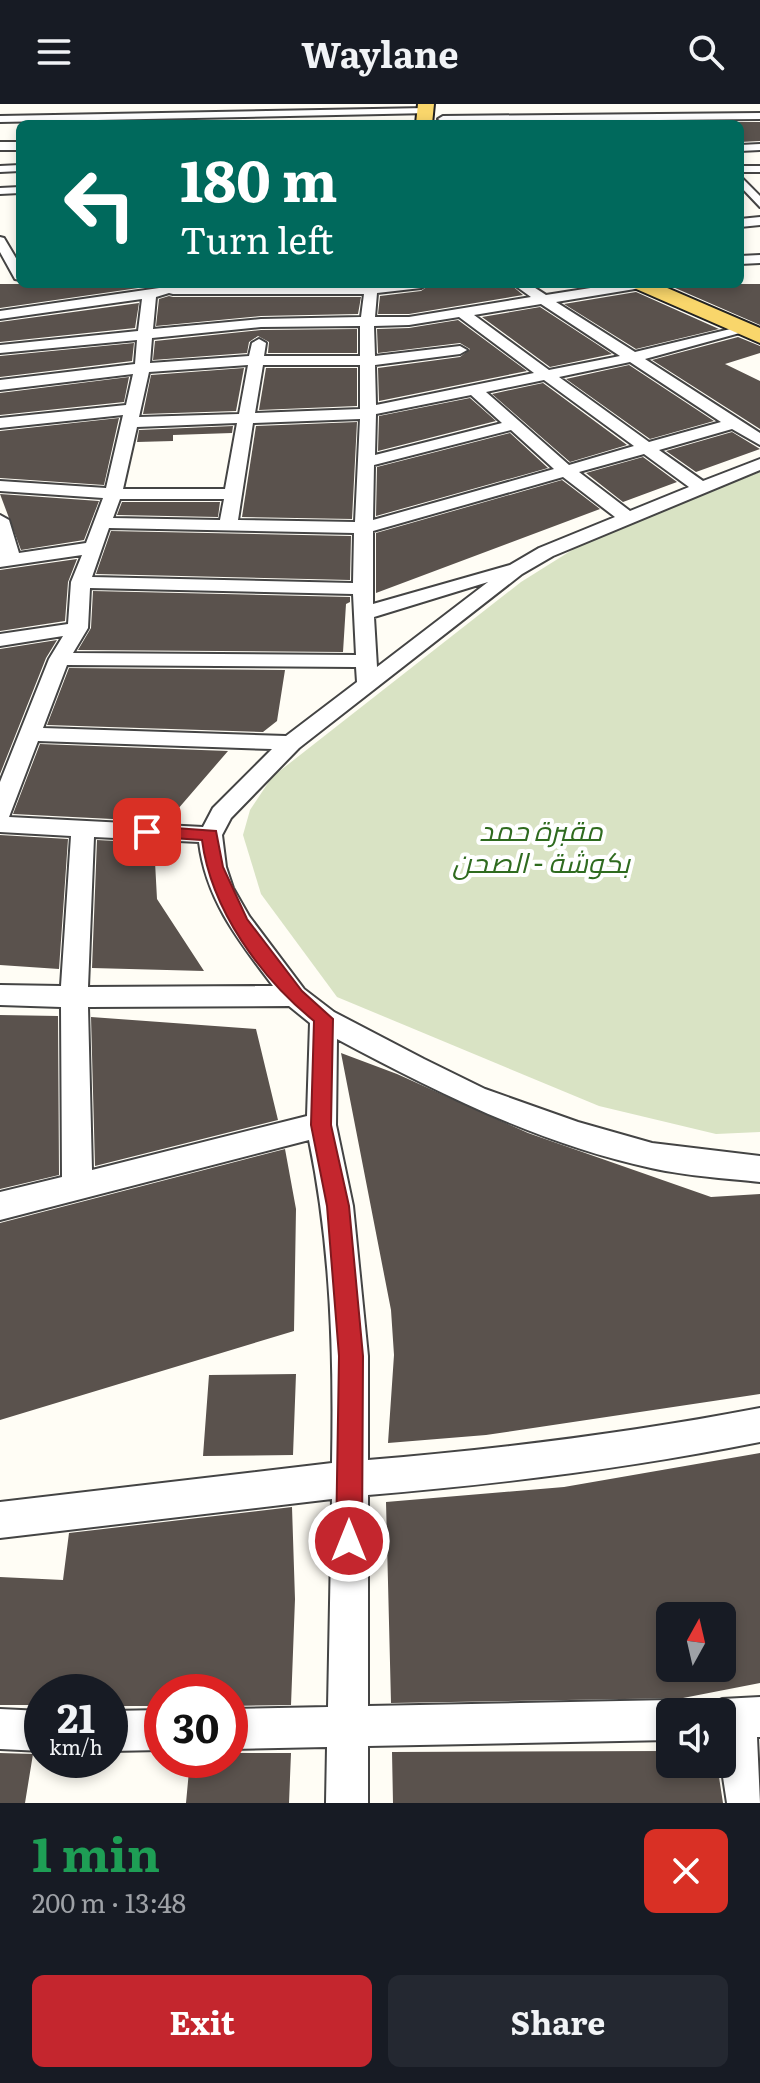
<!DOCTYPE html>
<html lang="en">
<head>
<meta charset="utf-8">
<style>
  :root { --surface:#171b24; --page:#242831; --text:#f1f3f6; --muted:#9ea1a6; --accent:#c4262e }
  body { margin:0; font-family:Literata,Cairo,serif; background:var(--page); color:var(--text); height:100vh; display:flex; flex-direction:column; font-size:30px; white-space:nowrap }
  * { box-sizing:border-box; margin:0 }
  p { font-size:26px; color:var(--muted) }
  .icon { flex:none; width:44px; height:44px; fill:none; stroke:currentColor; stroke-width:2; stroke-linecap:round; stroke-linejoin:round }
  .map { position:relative; height:1699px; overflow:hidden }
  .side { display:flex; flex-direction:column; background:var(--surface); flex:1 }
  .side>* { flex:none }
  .guide { position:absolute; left:16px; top:16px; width:728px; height:168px; border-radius:12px; box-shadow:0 4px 12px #0003; background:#00695c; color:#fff; overflow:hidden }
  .needle { width:52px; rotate:8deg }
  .controls { position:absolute; left:656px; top:1498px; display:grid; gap:16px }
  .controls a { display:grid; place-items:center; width:80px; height:80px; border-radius:12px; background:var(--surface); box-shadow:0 4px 12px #0003; font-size:40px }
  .speed { position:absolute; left:24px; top:1570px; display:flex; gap:16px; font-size:40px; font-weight:700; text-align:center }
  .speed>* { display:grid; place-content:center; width:104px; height:104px; border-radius:50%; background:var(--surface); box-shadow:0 4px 12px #0003; line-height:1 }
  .speed small { font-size:20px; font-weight:400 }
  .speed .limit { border:12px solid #d22; background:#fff; color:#111 }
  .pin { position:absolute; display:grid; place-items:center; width:68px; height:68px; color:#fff; margin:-34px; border-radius:16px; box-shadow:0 4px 12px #0006 }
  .me { position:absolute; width:88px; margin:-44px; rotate:0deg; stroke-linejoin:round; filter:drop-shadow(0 0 6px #0008) }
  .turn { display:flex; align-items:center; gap:28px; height:168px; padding:0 32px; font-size:36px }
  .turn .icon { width:104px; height:104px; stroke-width:2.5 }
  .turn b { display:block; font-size:56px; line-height:68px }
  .round { display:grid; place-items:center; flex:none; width:84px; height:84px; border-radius:12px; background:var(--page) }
  .summary { display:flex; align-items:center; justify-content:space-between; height:136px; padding:0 32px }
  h1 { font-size:48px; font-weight:700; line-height:60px; color:#1e9e55 }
  .primary-button { display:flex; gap:16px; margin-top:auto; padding:16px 32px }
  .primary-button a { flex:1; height:92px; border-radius:12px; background:var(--accent); color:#fff; font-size:32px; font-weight:700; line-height:92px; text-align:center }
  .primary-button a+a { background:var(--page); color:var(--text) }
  header { display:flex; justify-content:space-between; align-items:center; height:104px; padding:0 32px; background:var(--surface); font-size:36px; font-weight:700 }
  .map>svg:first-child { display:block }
  .cemetery { fill:#d9e3c4 }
  .building { fill:#5a524d; fill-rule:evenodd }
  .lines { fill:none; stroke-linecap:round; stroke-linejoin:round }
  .minor-casing { stroke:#444; stroke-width:4 }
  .tertiary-casing { stroke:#444; stroke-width:4 }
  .primary-casing { stroke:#222; stroke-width:4 }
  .minor { fill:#fff; fill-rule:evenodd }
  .tertiary { fill:#fff; fill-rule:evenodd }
  .primary { fill:#f9d66b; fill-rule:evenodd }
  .route { fill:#c4262e; stroke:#7f191e; stroke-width:2 }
  .labels { text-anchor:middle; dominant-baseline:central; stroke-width:8; stroke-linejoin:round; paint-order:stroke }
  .park-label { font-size:28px; font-style:italic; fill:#2f6b1f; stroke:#fff }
</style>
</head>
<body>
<header><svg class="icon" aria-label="menu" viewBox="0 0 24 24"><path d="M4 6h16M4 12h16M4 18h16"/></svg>Waylane<svg class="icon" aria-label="search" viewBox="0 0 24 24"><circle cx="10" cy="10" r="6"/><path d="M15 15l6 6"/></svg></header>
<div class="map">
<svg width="760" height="1699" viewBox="0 0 760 1699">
  <rect width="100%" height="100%" fill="#fffdf5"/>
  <path class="cemetery" d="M760,368V1028L716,1030L599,1002L337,893L261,790L243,731L250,706L272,673L521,478L588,436Z"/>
  <path class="building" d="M721,18H760V37L740,38V20Z
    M0,180H166L0,204Z
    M431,180H510L523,191L409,210H378L380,192L421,187Z
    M666,180H760V221Z
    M636,188L719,225L636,245L564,200Z
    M169,192L173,193H361L358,210L261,212L156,222L159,195Z
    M139,199L135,224L0,238V218Z
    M540,203L612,250L550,263L482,213Z
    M458,216L527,267L379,297L378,264L460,253L470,245L460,239L378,249L377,225L409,224Z
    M357,225V249H268L269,238L258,232L249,238L247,249L153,256L155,237L261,226Z
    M738,233L760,242V249L725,260L760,277V325L652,256Z
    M134,239L132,257L0,273V252Z
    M629,261L714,317L650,335L566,275Z
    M244,264L236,307L143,310L151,271Z
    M266,264H357V302L259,306Z
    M129,273L124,298L0,311V289Z
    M543,279L627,341L570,358L492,290Z
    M470,294L496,317L378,347L379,312Z
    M119,314L104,381L0,374V327Z
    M357,318L352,415L242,413L256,322Z
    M233,322L232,329L173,331V337L137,338L139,326Z
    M732,328L760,345L696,368L666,347Z
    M510,329L548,364L376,412L377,363Z
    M643,353L677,378L623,398L586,369Z
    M562,376L600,405L376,489V429Z
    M0,390L99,397L84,436L21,446Z
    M122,398H220L218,413L117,411Z
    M111,427L351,432L350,476L96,470Z
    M77,455L68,478L65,517L0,527V466Z
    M93,487L350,493V498L346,500L343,548L78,546L91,524Z
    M57,536L46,554L0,670V545Z
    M69,564L285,566L277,617L263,628L47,621Z
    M40,640L228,647L171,713L152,712V717L13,710Z
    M0,731L68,735L59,865L0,861Z
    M97,736L154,739L157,795L204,867L92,864Z
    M0,911L58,912L59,1071L0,1085Z
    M91,913L256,925L278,1016L95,1062Z
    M341,949L397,970L528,1029L711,1093L760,1090V1290L486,1331L388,1339L394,1251L391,1206Z
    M285,1045L296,1105L294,1227L0,1316V1119Z
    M296,1270L293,1351L203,1352L209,1271Z
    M760,1349V1579L683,1594L391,1599L386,1398L564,1383ZM670,1512H722V1564H670Z
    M292,1403L295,1495L291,1601L230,1602V1588H162V1602H110V1588H42V1601H0V1473L63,1476L69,1429Z
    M670,1647V1660H717L723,1699H393L392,1648Z
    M0,1649L33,1650L25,1699H0Z
    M230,1649H291L289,1699H186L190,1656H230Z"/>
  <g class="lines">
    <defs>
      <path id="minor" d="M426,4L430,5V9L0,18V12Z
        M760,9V15L443,18L438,15L443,12Z
        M760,40V46L740,47V41Z
        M20,61V67L0,68V62Z
        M740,62H760V68H740Z
        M740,72L760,92V103L740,82Z
        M20,83V89L0,90V84Z
        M760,113V121L740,123V115Z
        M0,133L4,134L20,161V176L15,175L0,148Z
        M760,151V159L740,160V152Z
        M361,180H428L421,184L377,189L375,213H409L531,193L513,180H529L546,191L616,180H648L641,184L556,198L635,248L747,221V227L645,255L760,329V341L732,325L659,346L703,377L760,355V366L553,452L522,470L299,644L231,714L222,731L226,763L233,784L249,812L304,885L334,908L424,955L485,985L578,1018L652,1039L760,1052V1078C724,1074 686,1072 651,1064C540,1040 436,988 337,935L336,1021L353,1102L368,1252V1356C500,1345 630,1329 760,1304V1338C630,1364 500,1380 368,1391V1602L670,1596L684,1602L687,1608H670V1636L368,1642V1699H326L327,1643L230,1645V1605L328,1603L332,1395L0,1434V1398L332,1359C334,1250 331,1143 309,1036L0,1116V1088L62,1073L61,903L0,901V881L61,882L71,732L0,728V678L49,555L63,532L0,542V530L68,520L71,478L82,451L0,463V411L9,416L19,449L86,439L103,394L0,387V377L106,384L123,311L0,324V314L126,301L133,270L0,286V276L135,260L137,236L0,249V241L138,227L142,195L0,215V207L173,182ZM169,189L173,190H364L361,213L261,215L153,225L156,193ZM541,200L620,252L549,266L474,211ZM459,213L534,269L376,301L375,261L460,250L467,246L460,242L375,252L374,222L409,221ZM360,222V252H264L266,239L259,235L252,239L249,252L150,259L152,234L261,223ZM630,258L721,318L649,338L559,273ZM248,261L239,310L139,313L149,268ZM263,261H360V305L255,309ZM544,276L634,342L569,361L486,288ZM471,291L502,319L375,351L376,310ZM360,315L355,418L238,416L253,319ZM237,319L225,385H123L137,323ZM511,326L554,365L373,416L374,361ZM644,350L689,383L630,407L579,368ZM563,373L615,413L539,444L510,461L373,500V427ZM120,395H224L220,416L113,414ZM109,424L354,429L353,479L92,473ZM488,478L377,563L374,513ZM90,484L353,490L356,551L73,549L88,524ZM67,561L356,563L357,578L286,632L43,624ZM38,637L272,645L213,704L203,723L9,713ZM94,733L199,738C206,796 239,837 273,882L88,883ZM289,902L310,919L307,1012L92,1066L88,903Z
        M760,1593V1633H757L760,1699H727L721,1660L722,1608H705L708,1601L722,1595Z
        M0,1605L42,1607V1647L0,1645Z
        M162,1606V1646L110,1647V1607Z"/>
      <path id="tertiary" d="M0,38H20V46H0Z"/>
      <path id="primary" d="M418,0H434L432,20H416Z
        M631,180H658L760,224V239L634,184Z"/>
    </defs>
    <use href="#minor" class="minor-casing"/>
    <use href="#tertiary" class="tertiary-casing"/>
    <use href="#primary" class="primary-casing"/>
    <use href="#minor" class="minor"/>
    <use href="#tertiary" class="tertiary"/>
    <use href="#primary" class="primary"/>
  </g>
  <path class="route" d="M147,722L216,727L223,763L247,815L302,887L333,915L331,1021L349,1102L363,1252L362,1437L359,1446L349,1450L340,1446L336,1437L339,1252L327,1102L311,1021L314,917C261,874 211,806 202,736L141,732L138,728L141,724Z"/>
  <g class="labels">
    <g class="park-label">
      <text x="541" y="725">مقبرة حمد<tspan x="541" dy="32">بكوشة - الصحن</tspan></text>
    </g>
  </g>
</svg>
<div class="controls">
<a><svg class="needle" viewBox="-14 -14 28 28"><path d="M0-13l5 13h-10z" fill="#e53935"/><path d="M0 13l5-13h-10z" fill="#9ea1a6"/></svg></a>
<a><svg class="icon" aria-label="sound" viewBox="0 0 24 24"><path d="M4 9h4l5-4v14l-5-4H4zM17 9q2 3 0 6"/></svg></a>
</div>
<div class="speed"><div>21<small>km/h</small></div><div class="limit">30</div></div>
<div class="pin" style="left:147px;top:728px;background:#d93025"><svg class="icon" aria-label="arrive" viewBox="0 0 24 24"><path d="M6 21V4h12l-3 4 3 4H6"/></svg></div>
<svg class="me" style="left:349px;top:1437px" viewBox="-20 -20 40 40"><circle r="17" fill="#c4262e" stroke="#fff" stroke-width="3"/><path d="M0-11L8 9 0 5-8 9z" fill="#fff"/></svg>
<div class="guide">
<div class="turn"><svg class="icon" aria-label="left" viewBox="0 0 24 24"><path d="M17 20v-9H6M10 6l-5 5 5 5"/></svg><div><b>180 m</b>Turn left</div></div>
</div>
</div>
<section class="side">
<div class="summary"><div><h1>1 min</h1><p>200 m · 13:48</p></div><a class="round" style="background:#d93025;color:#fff"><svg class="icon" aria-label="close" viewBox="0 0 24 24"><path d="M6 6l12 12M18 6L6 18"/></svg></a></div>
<div class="primary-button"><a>Exit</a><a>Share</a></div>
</section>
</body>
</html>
